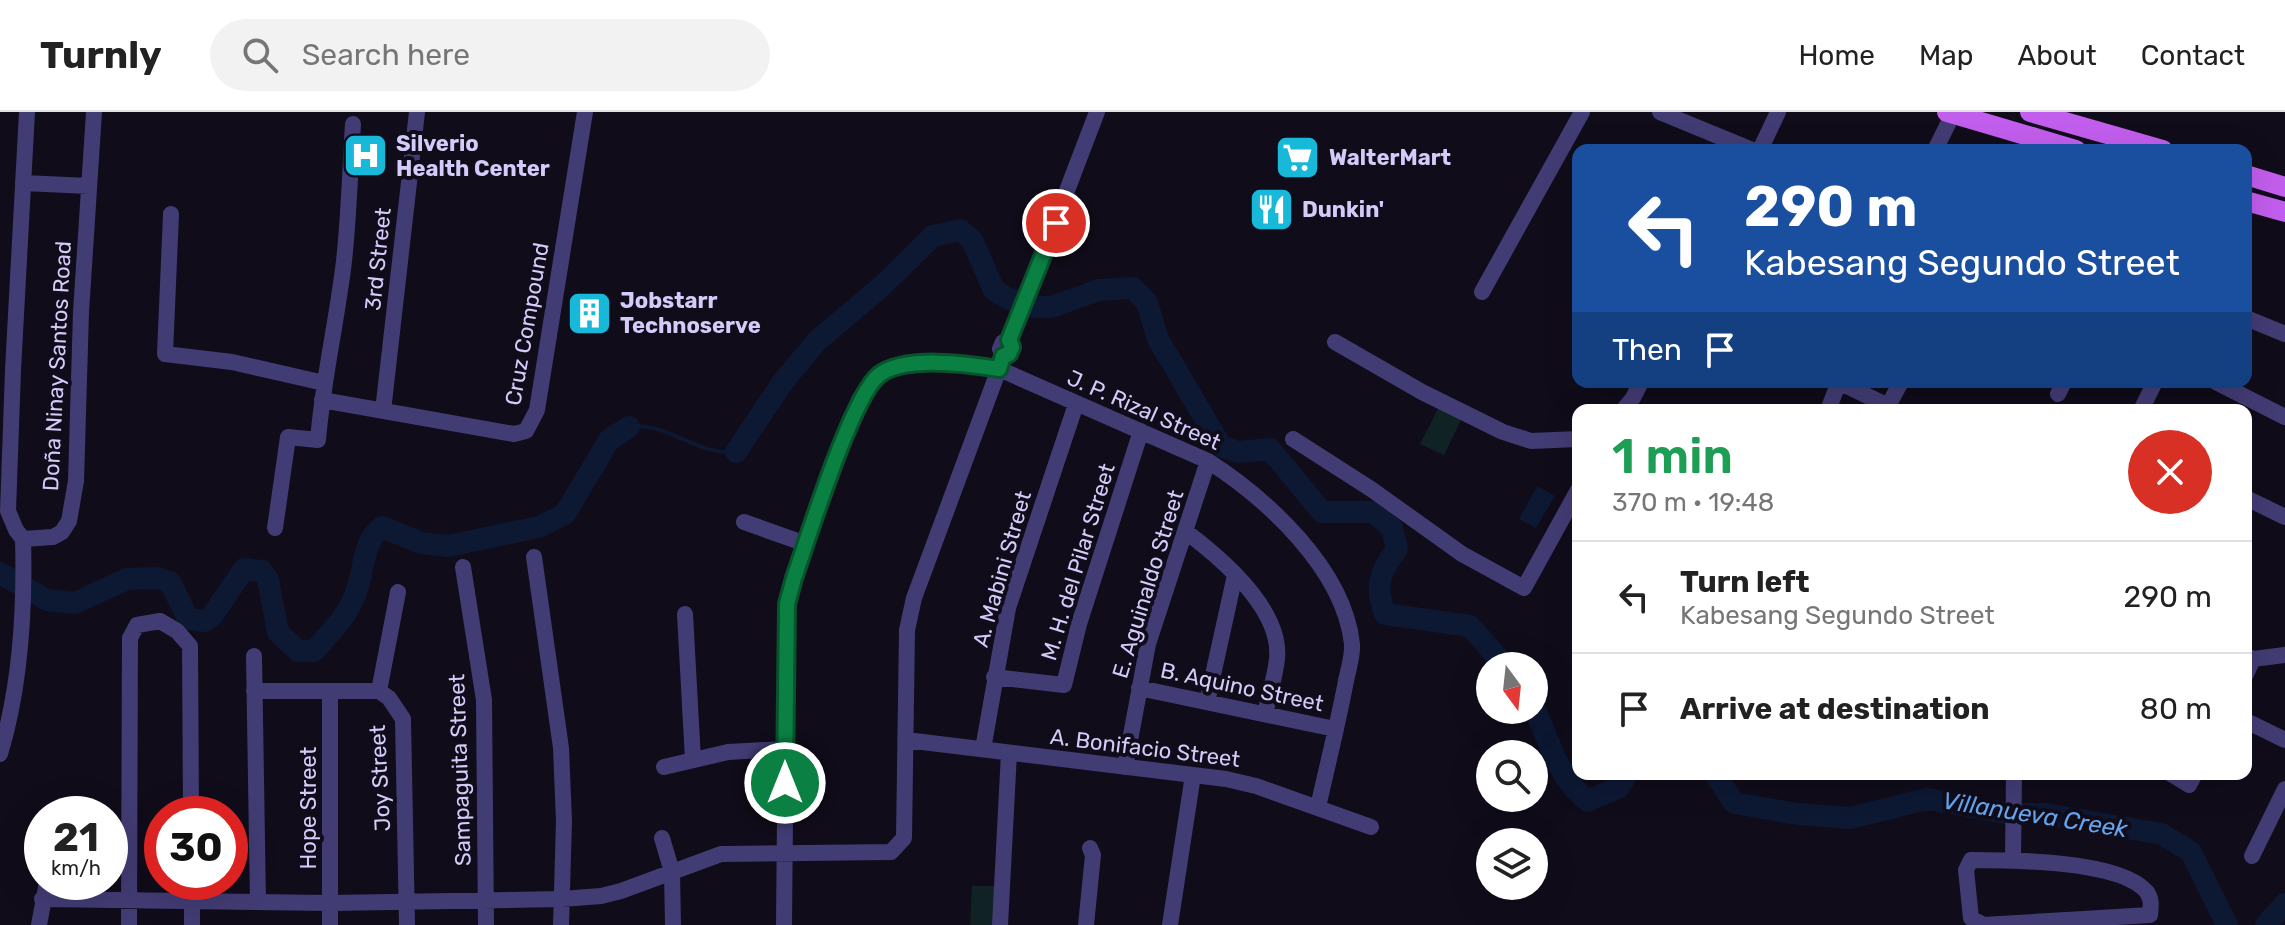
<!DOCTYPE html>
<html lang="en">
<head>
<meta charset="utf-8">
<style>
  :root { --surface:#fff; --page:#f2f2f2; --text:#222; --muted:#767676; --line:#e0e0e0 }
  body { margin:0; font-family:Rubik,sans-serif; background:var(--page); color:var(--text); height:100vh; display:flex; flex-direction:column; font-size:30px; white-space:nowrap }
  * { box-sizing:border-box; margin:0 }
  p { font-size:26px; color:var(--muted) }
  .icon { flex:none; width:44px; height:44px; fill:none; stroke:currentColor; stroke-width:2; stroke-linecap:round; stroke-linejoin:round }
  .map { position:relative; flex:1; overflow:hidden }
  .panel { position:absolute; left:1572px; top:292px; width:680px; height:376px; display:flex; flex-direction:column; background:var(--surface); border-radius:16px; box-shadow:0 8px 32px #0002 }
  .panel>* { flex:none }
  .banner { position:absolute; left:1572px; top:32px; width:680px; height:244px; border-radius:16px; box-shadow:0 8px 32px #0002; background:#1a4fa0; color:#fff; overflow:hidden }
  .needle { width:52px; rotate:165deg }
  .fabs { position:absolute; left:1476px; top:540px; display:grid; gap:16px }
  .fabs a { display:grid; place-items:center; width:72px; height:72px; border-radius:50%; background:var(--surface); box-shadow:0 8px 32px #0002; font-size:40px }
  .speed { position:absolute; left:24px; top:684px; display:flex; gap:16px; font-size:40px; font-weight:700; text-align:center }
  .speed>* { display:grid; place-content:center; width:104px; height:104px; border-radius:50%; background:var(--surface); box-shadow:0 8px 32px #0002; line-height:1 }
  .speed small { font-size:20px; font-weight:400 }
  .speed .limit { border:12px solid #d22; background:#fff; color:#111 }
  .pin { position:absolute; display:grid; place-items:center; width:68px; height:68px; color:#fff; margin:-34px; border:4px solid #fff; border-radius:50%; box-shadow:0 2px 8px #0007 }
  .me { position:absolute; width:88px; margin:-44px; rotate:0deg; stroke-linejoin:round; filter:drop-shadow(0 0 6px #0008) }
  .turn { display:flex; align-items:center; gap:28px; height:168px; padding:0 40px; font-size:36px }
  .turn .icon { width:104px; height:104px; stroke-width:2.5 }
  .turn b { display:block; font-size:56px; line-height:68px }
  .then { display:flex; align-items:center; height:76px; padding:0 40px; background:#0003; gap:16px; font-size:30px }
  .round { display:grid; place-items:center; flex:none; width:84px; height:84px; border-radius:42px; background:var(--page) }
  .headline { display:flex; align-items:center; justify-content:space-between; height:136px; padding:0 40px }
  h1 { font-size:48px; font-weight:600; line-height:60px; color:#1e9e55 }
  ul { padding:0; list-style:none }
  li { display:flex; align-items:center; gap:24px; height:112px; padding:0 40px; border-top:2px solid var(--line) }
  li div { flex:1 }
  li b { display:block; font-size:30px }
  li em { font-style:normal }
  header { display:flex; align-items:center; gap:48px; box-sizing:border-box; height:112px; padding:0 40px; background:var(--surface); border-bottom:2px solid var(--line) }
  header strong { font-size:38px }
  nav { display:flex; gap:44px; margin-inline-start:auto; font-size:28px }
  .search { width:560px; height:72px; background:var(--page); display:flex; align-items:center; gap:20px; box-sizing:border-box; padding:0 28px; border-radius:44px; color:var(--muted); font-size:30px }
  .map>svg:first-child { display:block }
  .green { fill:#102223 }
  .water { fill:#0d1833 }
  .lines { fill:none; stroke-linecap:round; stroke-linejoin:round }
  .stream { stroke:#0d1833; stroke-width:4 }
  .river { stroke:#0d1833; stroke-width:22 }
  .minor { stroke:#423c74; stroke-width:16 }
  .major { stroke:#c25eed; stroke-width:20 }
  .route-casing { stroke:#07532c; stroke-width:20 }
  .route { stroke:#0b8043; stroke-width:14 }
  .labels { text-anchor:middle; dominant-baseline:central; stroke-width:8; stroke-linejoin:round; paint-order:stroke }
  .poi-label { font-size:22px; font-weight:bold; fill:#d3cbf9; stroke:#100c1a; text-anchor:start }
  .street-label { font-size:22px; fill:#d3cbf9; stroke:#100c1a }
  .water-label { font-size:24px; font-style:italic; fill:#64a5ee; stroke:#100c1a }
</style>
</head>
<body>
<header>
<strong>Turnly</strong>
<div class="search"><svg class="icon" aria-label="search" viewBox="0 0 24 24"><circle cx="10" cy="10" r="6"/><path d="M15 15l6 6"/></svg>Search here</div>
<nav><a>Home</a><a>Map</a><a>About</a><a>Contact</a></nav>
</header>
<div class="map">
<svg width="2285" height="813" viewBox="0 0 2285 813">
  <rect width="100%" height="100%" fill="#100c1a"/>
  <path class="green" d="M1441,291L1464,302L1444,343L1420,332Z
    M972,774H997L994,813H970Z"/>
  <path class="water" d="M1537,374L1555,384L1536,416L1519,407Z"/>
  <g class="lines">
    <path class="stream" d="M629,315C668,309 696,344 736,340"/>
    <path class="river" d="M736,340L785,267L817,229L882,174L933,124L960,118L972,128L994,178L1009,187L1035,195H1051L1099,178L1133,176L1147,191L1158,227L1221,334L1238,340L1270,337L1322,400H1374L1392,416L1397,437C1380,461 1374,472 1385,502L1470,514L1505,554
      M0,461L47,488L75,491L127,467L157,466L170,470L188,507L205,509L212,504L244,457L262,459L268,468L278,520L298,539H314C329,522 347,505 355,483C365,460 361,431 382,415L421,431L448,434L539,415L565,402L609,328L629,315
      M1534,596C1549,628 1558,667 1588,689L1619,675L1627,662
      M1715,662L1734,691L1798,702L1850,706L1927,687L2011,702H2046L2162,722L2191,740L2227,813
      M2266,813L2285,792"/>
    <path class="minor" d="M27,0L13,258L8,399L16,418L23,427L53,425L62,420L69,409L76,369L81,200L94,0
      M1660,0L1752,38
      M1760,38L1778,0
      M1935,38L1953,2
      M23,71L89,74
      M171,102L165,242L232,250L324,271
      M1482,180L1582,0
      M2246,206L2285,222
      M1335,230L1422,280L1503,320L1531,329L1578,327
      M1839,270L1888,294L1901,270
      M2216,270L2285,305
      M2058,282L2064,270
      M322,288L514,322L526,319L537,298L585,0
      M1623,298L1633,286L1641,270
      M1828,298L1839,270
      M2141,298L2155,270
      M383,299L417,0
      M1293,327L1371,377L1462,442L1524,476L1578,378
      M2246,386L2285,405
      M744,410L806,432
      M275,416L288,325L318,328C323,267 337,209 344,149C349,104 350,58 353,12
      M1185,419C1221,446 1282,497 1277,547C1275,565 1269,584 1265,602
      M534,445L561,636L564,709L561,813
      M463,455L484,588L486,813
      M685,502L693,648
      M254,544L258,790
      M2246,544L2253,547L2285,543
      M2246,562L2253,547
      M994,565L1064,573L1079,512L1141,319
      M1139,576L1335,617
      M254,579H379
      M379,579L389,586L403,607L407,813
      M379,579L398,480
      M1207,590L1235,463
      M2246,609L2285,628
      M906,628L1226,667L1256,674L1371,715
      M983,637L1008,496L1076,292
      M0,642C21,573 25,498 23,427
      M664,655L728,640L785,637
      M1125,655L1148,532L1208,349
      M2171,662L2189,673L2195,662
      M662,726L672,760L673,813
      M2252,744L2285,677
      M1971,748C2011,748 2118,748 2146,779C2152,786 2151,794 2150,803L1983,813L1971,806L1966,758Z
      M2013,748L2014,662
      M192,770V813
      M42,787L330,791L562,787L601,784L621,779L721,742L891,740L904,726L907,518L914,486L999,257L1003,244L1000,237L1003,230L1009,228L1016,212L1097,0
      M39,813L47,770
      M129,813L130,526L137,513L160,509L177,519L190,534L191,702
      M330,813V579
      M784,813L787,492L794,466L859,288L869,273L880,262L896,255L925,252H969L999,257L1208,349C1267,387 1344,457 1352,532C1353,545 1347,561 1345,574C1337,615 1327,655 1318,695
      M1000,813L1009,641
      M1086,813L1093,743L1090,736
      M1170,813L1193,663"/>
    <path class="major" d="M1947,0L2076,38
      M2030,0L2163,38
      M2246,63L2285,75
      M2246,89L2285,100"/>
  </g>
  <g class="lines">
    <defs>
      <path id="route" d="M785,671L787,492L794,466C808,426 852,284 879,263C905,243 968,252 999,257L1003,244L1009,242L1012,235L1009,228L1056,111"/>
    </defs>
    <use href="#route" class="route-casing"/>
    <use href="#route" class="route"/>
  </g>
  <defs>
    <symbol id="hospital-square" viewBox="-11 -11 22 22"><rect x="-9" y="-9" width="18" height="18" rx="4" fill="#18b8d9" stroke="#100c1a"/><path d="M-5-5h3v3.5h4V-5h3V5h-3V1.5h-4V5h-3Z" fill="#fff"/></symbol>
    <symbol id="supermarket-square" viewBox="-11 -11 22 22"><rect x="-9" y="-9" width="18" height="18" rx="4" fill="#18b8d9" stroke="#100c1a"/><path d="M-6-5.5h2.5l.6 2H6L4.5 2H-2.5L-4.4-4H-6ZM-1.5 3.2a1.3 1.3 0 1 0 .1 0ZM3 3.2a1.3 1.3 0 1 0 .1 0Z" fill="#fff"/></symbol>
    <symbol id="restaurant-square" viewBox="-11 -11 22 22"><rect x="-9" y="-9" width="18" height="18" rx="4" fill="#18b8d9" stroke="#100c1a"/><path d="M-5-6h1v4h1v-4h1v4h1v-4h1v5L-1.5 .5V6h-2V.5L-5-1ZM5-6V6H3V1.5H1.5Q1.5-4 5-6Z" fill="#fff"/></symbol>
    <symbol id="building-square" viewBox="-11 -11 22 22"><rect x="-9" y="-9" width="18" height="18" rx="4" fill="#18b8d9" stroke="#100c1a"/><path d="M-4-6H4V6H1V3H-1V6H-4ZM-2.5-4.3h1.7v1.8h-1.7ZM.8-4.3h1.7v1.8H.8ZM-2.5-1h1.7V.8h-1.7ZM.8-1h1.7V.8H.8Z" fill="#fff"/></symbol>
  </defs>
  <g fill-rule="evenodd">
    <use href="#hospital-square" x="340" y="18" width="51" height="51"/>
    <use href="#supermarket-square" x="1272" y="20" width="51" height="51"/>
    <use href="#restaurant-square" x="1246" y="72" width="51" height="51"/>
    <use href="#building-square" x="564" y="176" width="51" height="51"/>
  </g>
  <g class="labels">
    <g class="poi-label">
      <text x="396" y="31">Silverio<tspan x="396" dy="25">Health Center</tspan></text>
      <text x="1329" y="45">WalterMart</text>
      <text x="1302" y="97">Dunkin'</text>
      <text x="620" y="188">Jobstarr<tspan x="620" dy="25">Technoserve</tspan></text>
    </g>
    <g class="street-label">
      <text transform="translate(378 147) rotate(-84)">3rd Street</text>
      <text transform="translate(527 212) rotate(-80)">Cruz Compound</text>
      <text transform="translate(57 254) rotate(-87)">Doña Ninay Santos Road</text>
      <text transform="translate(1144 298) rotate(24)">J. P. Rizal Street</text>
      <text transform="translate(1078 450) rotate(-73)">M. H. del Pilar Street</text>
      <text transform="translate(1002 457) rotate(-74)">A. Mabini Street</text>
      <text transform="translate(1148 472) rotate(-73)">E. Aguinaldo Street</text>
      <text transform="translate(1242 575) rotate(12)">B. Aquino Street</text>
      <text transform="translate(1145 636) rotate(7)">A. Bonifacio Street</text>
      <text transform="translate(460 658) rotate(-92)">Sampaguita Street</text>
      <text transform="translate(380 666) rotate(-93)">Joy Street</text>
      <text transform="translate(308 696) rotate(-90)">Hope Street</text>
    </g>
    <g class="water-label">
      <text transform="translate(2035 703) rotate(9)">Villanueva Creek</text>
    </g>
  </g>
</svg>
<div class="fabs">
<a><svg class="needle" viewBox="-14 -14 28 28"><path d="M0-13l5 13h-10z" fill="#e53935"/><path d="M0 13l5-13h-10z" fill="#767676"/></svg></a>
<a><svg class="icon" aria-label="search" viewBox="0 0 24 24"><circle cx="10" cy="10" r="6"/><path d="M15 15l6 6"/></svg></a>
<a><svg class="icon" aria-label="layers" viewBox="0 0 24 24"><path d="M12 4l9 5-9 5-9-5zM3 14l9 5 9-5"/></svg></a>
</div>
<div class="speed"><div>21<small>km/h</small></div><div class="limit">30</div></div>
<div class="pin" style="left:1056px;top:111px;background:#d93025"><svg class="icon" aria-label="arrive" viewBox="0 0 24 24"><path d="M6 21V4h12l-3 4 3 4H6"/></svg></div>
<svg class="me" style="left:785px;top:671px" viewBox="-20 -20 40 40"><circle r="17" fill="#0b8043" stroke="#fff" stroke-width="3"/><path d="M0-11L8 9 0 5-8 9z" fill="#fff"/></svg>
<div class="banner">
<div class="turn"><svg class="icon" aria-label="left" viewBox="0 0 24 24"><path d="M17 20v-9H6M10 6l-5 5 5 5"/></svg><div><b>290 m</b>Kabesang Segundo Street</div></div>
<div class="then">Then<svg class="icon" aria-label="arrive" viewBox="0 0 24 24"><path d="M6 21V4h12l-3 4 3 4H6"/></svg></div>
</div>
<section class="panel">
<div class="headline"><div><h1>1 min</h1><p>370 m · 19:48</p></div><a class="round" style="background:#d93025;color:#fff"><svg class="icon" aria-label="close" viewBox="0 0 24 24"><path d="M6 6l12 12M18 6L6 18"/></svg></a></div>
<ul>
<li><svg class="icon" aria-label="left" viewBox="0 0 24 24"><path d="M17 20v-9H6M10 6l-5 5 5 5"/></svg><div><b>Turn left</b><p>Kabesang Segundo Street</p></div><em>290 m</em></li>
<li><svg class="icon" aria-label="arrive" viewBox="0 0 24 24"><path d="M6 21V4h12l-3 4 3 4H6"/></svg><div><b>Arrive at destination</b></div><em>80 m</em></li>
</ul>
</section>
</div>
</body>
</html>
